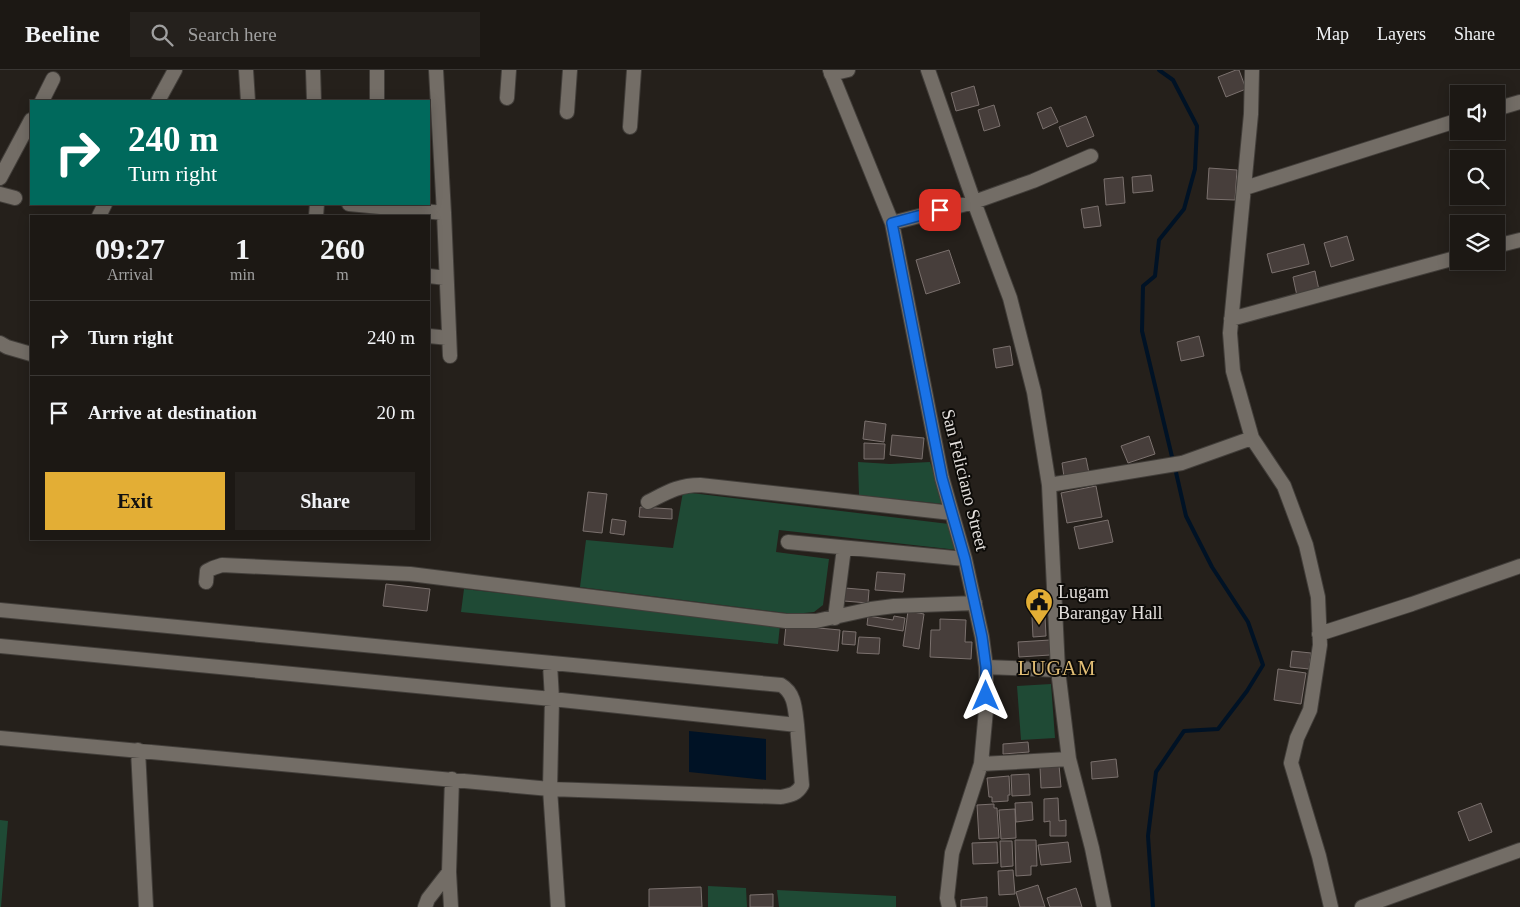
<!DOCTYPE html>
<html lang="en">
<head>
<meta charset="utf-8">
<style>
  :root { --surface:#1c1814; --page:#25211d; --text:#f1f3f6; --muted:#a0a0a0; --line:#3a3734; --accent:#e3ae35 }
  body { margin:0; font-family:Georgia,serif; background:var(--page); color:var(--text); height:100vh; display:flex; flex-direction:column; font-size:19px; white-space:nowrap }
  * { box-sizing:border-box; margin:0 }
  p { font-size:16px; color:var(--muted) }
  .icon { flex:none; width:28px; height:28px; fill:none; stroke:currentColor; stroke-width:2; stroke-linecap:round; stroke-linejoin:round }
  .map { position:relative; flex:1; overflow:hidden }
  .drawer { position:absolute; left:30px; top:145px; width:400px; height:325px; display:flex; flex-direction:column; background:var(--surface); border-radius:0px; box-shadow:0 2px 12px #0003,0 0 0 1px var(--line) }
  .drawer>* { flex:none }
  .top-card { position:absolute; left:30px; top:30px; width:400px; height:105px; border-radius:0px; box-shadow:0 2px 12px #0003,0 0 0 1px var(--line); background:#00695c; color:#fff; overflow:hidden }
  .controls { position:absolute; left:1450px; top:15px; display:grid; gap:10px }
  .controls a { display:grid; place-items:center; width:55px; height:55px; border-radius:0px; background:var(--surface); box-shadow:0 2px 12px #0003,0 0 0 1px var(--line); font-size:25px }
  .pin { position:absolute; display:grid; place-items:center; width:42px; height:42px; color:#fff; margin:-21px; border-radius:10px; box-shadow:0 2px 8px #0006 }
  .me { position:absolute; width:55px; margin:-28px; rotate:0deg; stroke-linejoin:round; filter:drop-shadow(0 0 4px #0008) }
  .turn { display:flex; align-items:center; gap:18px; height:105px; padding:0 15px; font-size:22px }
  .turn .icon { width:65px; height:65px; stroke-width:2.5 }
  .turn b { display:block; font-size:35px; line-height:42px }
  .eta { display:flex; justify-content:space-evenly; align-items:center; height:85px; text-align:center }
  .eta b { font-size:30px; font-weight:600; line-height:35px }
  .button { display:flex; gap:10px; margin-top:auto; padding:10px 15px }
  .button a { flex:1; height:58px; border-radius:0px; background:var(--accent); color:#111; font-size:20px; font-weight:600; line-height:58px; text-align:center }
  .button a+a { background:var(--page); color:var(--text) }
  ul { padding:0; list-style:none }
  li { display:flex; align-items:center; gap:15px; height:75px; padding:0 15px; border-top:1px solid var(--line) }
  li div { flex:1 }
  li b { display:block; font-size:19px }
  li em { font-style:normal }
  header { display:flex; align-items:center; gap:30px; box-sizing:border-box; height:70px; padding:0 25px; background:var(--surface); border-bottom:1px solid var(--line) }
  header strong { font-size:24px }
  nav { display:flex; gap:28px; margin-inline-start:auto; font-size:18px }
  .search { width:350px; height:45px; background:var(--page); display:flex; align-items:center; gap:12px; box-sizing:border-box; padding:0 18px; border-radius:0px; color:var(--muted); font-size:19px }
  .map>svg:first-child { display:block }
  .green { fill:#1f4a35 }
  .water { fill:#001225 }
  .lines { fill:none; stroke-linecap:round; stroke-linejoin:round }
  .stream { stroke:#001225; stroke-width:4 }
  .building { fill:#473e3b; stroke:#7b716e }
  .minor-casing { stroke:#423e3a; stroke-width:16 }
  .minor { stroke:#736d66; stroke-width:14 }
  .route-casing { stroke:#114b97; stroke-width:12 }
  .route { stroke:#1a73e8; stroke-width:9 }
  .labels { text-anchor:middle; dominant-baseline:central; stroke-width:4; stroke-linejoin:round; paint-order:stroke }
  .street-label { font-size:18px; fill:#e5e1de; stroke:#0d0b08 }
  .poi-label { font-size:18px; fill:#e5e1de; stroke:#0d0b08; text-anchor:start }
  .quarter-label { font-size:20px; letter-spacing:1px; fill:#e2be75; stroke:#0d0b08 }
</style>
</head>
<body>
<header>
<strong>Beeline</strong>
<div class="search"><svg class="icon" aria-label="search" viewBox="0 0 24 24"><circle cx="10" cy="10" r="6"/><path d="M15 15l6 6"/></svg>Search here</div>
<nav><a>Map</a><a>Layers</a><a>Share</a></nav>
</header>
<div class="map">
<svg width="1520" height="837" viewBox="0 0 1520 837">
  <rect width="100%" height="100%" fill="#25201b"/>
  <path class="green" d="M858,392L890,394L930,392L944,434L859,425Z
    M683,422L949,454L958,480L779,460L776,482L829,489L823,535L814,542L794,544L580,517L586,470L673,478Z
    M464,519L780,555L778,574L461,542Z
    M1051,614L1055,668L1021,670L1017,616Z
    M0,750L8,751L1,837H0Z
    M708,816L746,818L747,837H708Z
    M777,820L896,826V837H779Z"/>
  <path class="water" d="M689,661L766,669V710L689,702Z"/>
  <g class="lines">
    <path class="stream" d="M1159,0L1173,10L1197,56L1195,99L1184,139L1159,170L1155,206L1143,216L1142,261L1173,391
      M1153,837L1148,766L1156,702L1184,661L1218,659L1247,621L1263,595L1248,552L1212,497L1186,446L1175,398"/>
  </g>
  <path class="building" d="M1236,0H1239L1246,19L1226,27L1218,7Z
    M974,16L979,35L956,41L951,23Z
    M994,35L1000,56L984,61L978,40Z
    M1051,37L1058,52L1043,59L1037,43Z
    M1086,46L1094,66L1067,77L1059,57Z
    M1209,98L1237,100L1235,130L1207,129Z
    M1151,105L1153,121L1133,123L1132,107Z
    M1123,107L1125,133L1106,135L1104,109Z
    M1098,136L1101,156L1084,158L1081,139Z
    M1347,166L1354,190L1331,197L1324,173Z
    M1304,174L1309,194L1272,203L1267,184Z
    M949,180L960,213L926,224L916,190Z
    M1315,201L1319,220L1297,226L1293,207Z
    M1199,266L1204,286L1181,291L1177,272Z
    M1010,276L1013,295L996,298L993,279Z
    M865,351L886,354L884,372L863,369Z
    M892,365L924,368L922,389L890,385Z
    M1149,366L1155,384L1128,393L1121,376Z
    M864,373L885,374L884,389H864Z
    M1086,388L1089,403L1064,407L1062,393Z
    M1096,416L1102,447L1067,453L1061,423Z
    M588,422L607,424L602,463L583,461Z
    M640,437L672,439V449L639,447Z
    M612,449L626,451L624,465L610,463Z
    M1108,450L1113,472L1079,479L1074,457Z
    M877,502L905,504L903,522L875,520Z
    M386,514L430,519L427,541L383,536Z
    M845,518L869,520L868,533L844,531Z
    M908,541L924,544L919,579L903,576Z
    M868,546L893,550L894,546L905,548L903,561L867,555Z
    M1045,546L1046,566L1033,567L1032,547Z
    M940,549L966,550L965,572H972L971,589L930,587L931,560H940Z
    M786,555L840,560L838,581L784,575Z
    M843,561L856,562L855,575L842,574Z
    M859,567L880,568L879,584L857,583Z
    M1050,570V585L1019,587L1018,572Z
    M1292,581L1311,583L1309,599L1290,597Z
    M1278,599L1306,603L1301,634L1274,630Z
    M1028,672L1029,682L1003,684V674Z
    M1116,689L1118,707L1092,709L1091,692Z
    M1059,695L1061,717L1041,718L1040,697Z
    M1029,704L1030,725L1012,726L1011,705Z
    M1009,706L1010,725H1008V731L992,732V727H989L987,708Z
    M1058,728L1059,751L1066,750V766H1050V751L1044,752V729Z
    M1032,732L1033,750L1016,752L1015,733Z
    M1481,733L1492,762L1469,771L1458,742Z
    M994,734V738H997L999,768L979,769L977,735Z
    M1015,739L1016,768L1001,769L999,740Z
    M1015,770H1036L1037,796H1031V805L1016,806Z
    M1000,771H1012L1013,796L1001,797Z
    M997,772L998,793L973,794L972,773Z
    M1068,772L1071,792L1041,795L1038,775Z
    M1013,800L1015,824L999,825L998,801Z
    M1038,815L1045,837H1020L1016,822Z
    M701,817L702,837H649V819Z
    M1076,818L1082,837H1050L1047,828Z
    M773,824V837H750V825Z
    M987,827V837H961V830Z"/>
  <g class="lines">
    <defs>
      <path id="minor" d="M246,0L248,31
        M313,0L314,31
        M377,0V31
        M436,0L444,143L450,286
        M830,0L892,153L942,408L965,489L982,567L986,597V640L981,694L952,783L947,828L949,837
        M928,0L974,132L1010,228L1034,322L1049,415L1058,600L1069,689L1092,778L1104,837
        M1252,0L1251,44L1230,263L1233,301L1252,368L1284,416L1306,475L1318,527L1320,575L1310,640L1297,668L1291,693L1319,786L1331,837
        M831,4L848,0
        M507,28L509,0
        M42,31L53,9
        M158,31L175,0
        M1496,39L1520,32
        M567,42L570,0
        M630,57L634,0
        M0,108L31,50
        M1245,118L1459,50
        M0,124L15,128
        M349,134L444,143
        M99,146L105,134
        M316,146L317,134
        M892,153L974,132L1033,111L1091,86
        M1496,176L1520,170
        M429,206L446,208
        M1231,249L1459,187
        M429,266L449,268
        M0,273L7,277L31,284
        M1049,415L1182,393L1252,368
        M648,432C666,423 678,415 700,415L952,443
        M788,472L965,489
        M206,512L207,501L213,498L222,495L410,504L786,551H816L871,539L894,536L975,533
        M0,540L781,615C795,623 795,639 797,655L552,629L0,576
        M835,548L844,478
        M1319,564L1412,534L1520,496
        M550,594L552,629L550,719L781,727C791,725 797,724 802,715L797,655
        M986,597L1058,600
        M0,668L550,719L558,837
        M138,680L146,837
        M981,694L1069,689
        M425,837L428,829L449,802
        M451,837L449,802L452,709
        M1362,837L1520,780"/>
    </defs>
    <use href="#minor" class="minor-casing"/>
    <use href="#minor" class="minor"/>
  </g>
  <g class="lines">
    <defs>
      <path id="route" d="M940,140L892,153L942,408L965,489L982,567L986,597V626"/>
    </defs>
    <use href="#route" class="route-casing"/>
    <use href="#route" class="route"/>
  </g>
  <defs>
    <symbol id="civic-pin" viewBox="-11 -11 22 30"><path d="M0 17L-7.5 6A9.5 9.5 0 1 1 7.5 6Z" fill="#e3ae35" stroke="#0d0b08"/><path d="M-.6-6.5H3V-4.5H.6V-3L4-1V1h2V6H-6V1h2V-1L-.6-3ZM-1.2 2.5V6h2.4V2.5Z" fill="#111"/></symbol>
  </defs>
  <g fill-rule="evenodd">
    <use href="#civic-pin" x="1023" y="516" width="32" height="43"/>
  </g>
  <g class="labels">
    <g class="street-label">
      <text transform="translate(965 410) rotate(76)">San Feliciano Street</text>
    </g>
    <g class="poi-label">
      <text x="1058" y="522">Lugam<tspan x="1058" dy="21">Barangay Hall</tspan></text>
    </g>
    <g class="quarter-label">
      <text x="1057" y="598">LUGAM</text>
    </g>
  </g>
</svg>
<div class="controls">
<a><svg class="icon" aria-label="sound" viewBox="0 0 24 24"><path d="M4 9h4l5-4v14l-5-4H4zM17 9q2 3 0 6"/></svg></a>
<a><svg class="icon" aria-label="search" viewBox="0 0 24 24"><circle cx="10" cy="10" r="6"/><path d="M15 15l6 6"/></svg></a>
<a><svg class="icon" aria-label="layers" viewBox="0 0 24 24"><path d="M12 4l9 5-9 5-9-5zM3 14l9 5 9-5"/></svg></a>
</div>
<div class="pin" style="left:940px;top:140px;background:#d93025"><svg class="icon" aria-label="arrive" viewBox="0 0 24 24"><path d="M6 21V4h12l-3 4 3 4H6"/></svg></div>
<svg class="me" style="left:986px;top:626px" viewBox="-20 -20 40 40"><path d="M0-17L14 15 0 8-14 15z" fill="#1a73e8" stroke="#fff" stroke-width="4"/></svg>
<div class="top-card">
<div class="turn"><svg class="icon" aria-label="right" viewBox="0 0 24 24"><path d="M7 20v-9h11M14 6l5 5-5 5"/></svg><div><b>240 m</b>Turn right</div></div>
</div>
<section class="drawer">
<div class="eta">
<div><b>09:27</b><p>Arrival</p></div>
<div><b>1</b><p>min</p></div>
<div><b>260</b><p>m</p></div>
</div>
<ul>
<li><svg class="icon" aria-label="right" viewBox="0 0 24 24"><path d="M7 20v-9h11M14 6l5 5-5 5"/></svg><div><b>Turn right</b></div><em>240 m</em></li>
<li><svg class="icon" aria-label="arrive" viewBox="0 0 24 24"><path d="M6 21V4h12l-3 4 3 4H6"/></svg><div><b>Arrive at destination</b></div><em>20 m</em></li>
</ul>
<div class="button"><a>Exit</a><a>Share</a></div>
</section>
</div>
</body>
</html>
